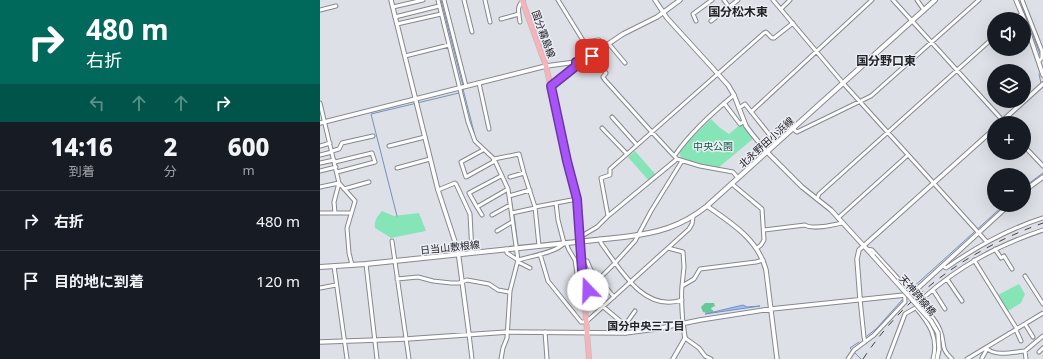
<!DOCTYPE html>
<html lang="ja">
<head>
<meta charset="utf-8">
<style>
  :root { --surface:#171b24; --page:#242831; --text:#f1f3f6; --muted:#9ea1a6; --line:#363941 }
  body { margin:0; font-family:"Noto Sans","Noto Sans JP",sans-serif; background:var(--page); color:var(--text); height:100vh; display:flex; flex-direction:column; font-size:15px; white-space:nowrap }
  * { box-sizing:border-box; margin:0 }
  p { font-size:13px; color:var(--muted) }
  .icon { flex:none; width:22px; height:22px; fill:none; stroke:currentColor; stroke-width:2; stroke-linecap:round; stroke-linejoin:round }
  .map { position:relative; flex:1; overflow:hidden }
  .sheet { display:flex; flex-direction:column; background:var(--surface); width:320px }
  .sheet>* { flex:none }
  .banner { background:#00695c; color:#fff; overflow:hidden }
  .buttons { position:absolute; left:667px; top:12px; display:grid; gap:8px }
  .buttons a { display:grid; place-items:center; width:44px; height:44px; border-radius:50%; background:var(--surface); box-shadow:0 4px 16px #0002; font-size:20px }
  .pin { position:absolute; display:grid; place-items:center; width:34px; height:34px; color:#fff; margin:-17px; border-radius:8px; box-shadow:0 2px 6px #0006 }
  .me { position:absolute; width:44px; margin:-22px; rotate:339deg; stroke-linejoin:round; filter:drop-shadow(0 0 3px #0008) }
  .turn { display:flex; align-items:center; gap:14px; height:84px; padding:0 20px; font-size:18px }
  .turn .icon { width:52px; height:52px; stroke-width:2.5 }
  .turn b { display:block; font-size:28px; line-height:34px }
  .lanes { display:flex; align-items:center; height:38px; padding:0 20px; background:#0003; justify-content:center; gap:20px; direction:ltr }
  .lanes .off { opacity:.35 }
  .eta { display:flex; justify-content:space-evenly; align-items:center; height:68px; text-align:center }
  .eta b { font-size:24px; font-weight:800; line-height:28px }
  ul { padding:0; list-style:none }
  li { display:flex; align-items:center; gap:12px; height:60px; padding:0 20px; border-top:1px solid var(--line) }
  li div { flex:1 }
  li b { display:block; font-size:15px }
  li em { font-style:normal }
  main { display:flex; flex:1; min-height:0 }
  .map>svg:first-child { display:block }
  .green { fill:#86e5b6 }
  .forest { fill:#64c999 }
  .water { fill:#99c0fc; stroke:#7591bc }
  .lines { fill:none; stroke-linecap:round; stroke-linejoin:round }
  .stream { stroke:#7591bc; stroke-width:1 }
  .minor-casing { stroke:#86888f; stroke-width:5 }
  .tertiary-casing { stroke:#86888f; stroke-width:5.5 }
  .secondary-casing { stroke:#86888f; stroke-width:6 }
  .primary-casing { stroke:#bcbdbe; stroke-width:6 }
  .minor { stroke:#fff; stroke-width:3 }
  .tertiary { stroke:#fff; stroke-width:3.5 }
  .secondary { stroke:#fff; stroke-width:4 }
  .primary { stroke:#f8b2b9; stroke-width:4.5 }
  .rail { stroke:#3f4144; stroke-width:1; stroke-dasharray:7 7; stroke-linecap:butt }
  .tertiary-bridge-casing { stroke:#86888f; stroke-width:5.5; stroke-linecap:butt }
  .tertiary-bridge { stroke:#fff; stroke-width:3.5 }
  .route-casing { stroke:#6d37a1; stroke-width:10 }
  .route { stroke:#a855f7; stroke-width:7 }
  .labels { text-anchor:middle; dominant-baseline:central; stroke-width:3; stroke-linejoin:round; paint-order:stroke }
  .street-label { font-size:10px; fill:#212225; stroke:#ebedf5 }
  .park-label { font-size:10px; fill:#0d5d3e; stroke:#ebedf5 }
  .neighbourhood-label { font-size:11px; font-weight:bold; fill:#212225; stroke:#ebedf5 }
  .quarter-label { font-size:12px; font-weight:bold; fill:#212225; stroke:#ebedf5 }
</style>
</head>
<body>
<main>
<section class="sheet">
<div class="banner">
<div class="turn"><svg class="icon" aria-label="right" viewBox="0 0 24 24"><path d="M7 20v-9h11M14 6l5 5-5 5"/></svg><div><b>480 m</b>右折</div></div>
<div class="lanes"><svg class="icon off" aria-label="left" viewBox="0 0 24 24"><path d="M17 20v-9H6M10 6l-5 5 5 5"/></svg><svg class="icon off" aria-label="ahead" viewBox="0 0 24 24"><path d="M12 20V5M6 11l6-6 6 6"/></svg><svg class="icon off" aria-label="ahead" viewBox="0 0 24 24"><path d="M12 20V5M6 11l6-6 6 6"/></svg><svg class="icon" aria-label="right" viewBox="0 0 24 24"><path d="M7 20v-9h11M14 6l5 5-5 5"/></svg></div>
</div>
<div class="eta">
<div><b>14:16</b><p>到着</p></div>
<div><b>2</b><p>分</p></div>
<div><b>600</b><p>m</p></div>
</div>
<ul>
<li><svg class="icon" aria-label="right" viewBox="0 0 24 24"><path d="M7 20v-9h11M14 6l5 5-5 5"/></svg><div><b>右折</b></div><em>480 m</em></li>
<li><svg class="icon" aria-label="arrive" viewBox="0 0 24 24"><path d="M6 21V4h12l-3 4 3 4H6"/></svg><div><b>目的地に到着</b></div><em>120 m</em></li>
</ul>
</section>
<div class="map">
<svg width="723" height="359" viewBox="0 0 723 359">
  <rect width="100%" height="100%" fill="#dee0e8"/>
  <path class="green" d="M391,119L399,127L409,134L422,123L434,138L398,168L361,159L359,150Z
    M315,151L336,175L329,181L308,157Z
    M62,211L74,216L99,213L106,231L71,238L55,228C54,220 57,217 62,211Z
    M699,284L705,294L701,303L688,311L678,295Z"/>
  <path class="forest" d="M385,303H394L395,306L391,308L392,310H393V312L387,313L383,312L381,307Z"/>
  <path class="water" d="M423,305L427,307L440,306L385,314Z"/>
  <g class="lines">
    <path class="stream" d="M121,0L143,86
      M700,0L720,54
      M719,74L721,83
      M143,89L155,136L157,141L175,157L189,189
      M704,187L723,173
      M190,192L193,211
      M194,214L198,246
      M77,216L51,114L139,93
      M590,290L684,205
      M547,336L556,329L582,300
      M532,350L530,348L539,342
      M535,353L541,359"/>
    <defs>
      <path id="minor" d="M118,0L148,122L155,141L174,159L188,189L198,260
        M124,0L146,86
        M144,0L152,32
        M165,0L170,22
        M238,0L264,42L279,40L284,47
        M404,0L409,7L418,0
        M453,0L523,83L667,242
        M573,0L685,123
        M597,0L604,10
        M702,0L722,51V58L719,61
        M73,7L103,0
        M461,9L470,0
        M0,10L16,6
        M75,17L119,6
        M181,19L199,14
        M694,19L702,14
        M376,21L373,14L392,0
        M391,21L409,7
        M200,22C199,14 196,6 203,1
        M77,24L121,14
        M289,44L305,63
        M272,55L286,73L283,77L285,80L330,130L357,159L380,166L413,172L418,178
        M85,56L129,45
        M159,83L169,129
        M231,86L256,66V62
        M0,103L19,183L14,202L15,213
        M404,103L420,124L424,121
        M419,108L425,104L456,143
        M431,112L552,0
        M292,117L317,145
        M282,128L307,154
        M473,129L477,132L551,96L659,0
        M0,146L10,143
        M69,146L105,137
        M704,146L723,166
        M163,150L141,162L146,177L173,162L174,159L199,154L204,173L215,207L219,246
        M12,151L19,149L22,143L53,136
        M0,155L12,152
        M355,155C371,132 392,113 414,95
        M15,162L52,153L55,162L17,172
        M0,163L14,160
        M77,168L110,159
        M0,171L16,167
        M181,176L149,193L157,207L188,189
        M190,177L204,173
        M19,183L35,201L27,228L29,253L32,265
        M412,184L442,209L444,240L441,245L437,248
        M0,187L19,183
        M24,189L49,182
        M118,190L135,183L136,184L150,214L152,253
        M189,196L210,190
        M497,199L499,194L674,37
        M157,207L162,215
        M215,207L257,199
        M0,213H31
        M192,213L215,208
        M172,215L190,205
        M288,216L281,178L290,175V169L444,33L446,32L452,38H454L473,23
        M518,218L588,155
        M444,230L485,225C493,230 513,225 522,223
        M177,231L192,222
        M260,237L277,227L288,216L357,159
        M280,239L281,243C300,269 324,313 362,300
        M72,241L89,359
        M246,243L249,250L255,260L257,274L263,284
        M348,248L363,252L364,267L362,286
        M186,249L187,253L198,260
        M675,249L681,258L684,256L692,269
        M220,254L228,281L261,322H266L369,229L372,224L373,217
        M262,260L267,261L271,270L294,297
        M654,260L697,329
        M198,262L210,268
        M46,264L57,359
        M14,266L27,359
        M623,266L626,268C656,247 688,229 723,218
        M705,276L723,304
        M77,279L98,277L113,281L131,283H139L147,280L169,284L178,290L189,292L190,291
        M627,279L642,301
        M0,288L16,285
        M264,289L268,290L281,305L305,325V333
        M268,290L295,263L315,241L331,211L362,161
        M613,290L625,309
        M540,299L544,337L545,342
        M601,303C608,312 616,320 620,330C626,344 619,347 632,359
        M596,308C609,323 619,338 613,359
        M363,324C362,312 361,296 362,286L374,279L380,269L436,262L443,260
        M705,324L713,337
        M305,325L315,311
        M696,330L701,341
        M225,332L227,359
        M149,334L152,359
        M365,338L379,348L385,356L391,359
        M666,348C676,357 693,352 705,351
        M719,352L723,348
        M662,358L667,349
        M181,359L183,348L187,338L190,291L198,260C208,257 238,252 244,243L238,220L236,203
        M528,359L534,350L554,335L585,302L584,285L552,250L547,249
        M568,359L585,314C592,309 600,308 602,299C639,266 676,246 723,230
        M647,359L723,313
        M706,359L705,351L723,336"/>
      <path id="tertiary" d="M71,0L118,190L138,251L149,334
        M335,0L347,18L408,85L414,95L426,126L432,134L447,152L482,187L511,210L553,256
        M696,0L704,19
        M704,19L723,75
        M0,123L226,66L256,62L266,59L303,34L337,17L360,0
        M680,123L723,84
        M704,191L723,177
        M387,206C411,223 438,239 446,270L457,359
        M540,299L537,259L539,250L674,129
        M0,342L86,339L188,332L305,333L336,329L380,320L451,309L585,295L596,290L689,205
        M353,359L365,338L363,324
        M617,359L619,349"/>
      <path id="secondary" d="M0,267L46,264L304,237C337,233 361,227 387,206L615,0"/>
      <path id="primary" d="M202,0L226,66L257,199L269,359"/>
    </defs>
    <use href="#minor" class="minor-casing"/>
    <use href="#tertiary" class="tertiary-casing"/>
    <use href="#secondary" class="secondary-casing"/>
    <use href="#primary" class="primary-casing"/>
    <use href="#minor" class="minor"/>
    <use href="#tertiary" class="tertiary"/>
    <use href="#secondary" class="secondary"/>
    <use href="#primary" class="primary"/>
    <path class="rail" d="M543,359C586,294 650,249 723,223"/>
    <defs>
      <path id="tertiary-bridge" d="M553,256L611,321L618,333L619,349"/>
    </defs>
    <use href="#tertiary-bridge" class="tertiary-bridge-casing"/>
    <use href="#tertiary-bridge" class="tertiary-bridge"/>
  </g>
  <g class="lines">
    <defs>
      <path id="route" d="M268,290L264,289L263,284L257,199L247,161L231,86L256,66V62L272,56"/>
    </defs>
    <use href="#route" class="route-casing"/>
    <use href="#route" class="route"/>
  </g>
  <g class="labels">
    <g class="street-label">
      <text transform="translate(224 34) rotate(70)">国分霧島線</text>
      <text transform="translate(446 142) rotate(-42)">北永野田小浜線</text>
      <text transform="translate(130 247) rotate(-6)">日当山敷根線</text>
      <text transform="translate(598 295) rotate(49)">天神跨線橋</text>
    </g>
    <g class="park-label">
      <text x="393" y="146">中央公園</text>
    </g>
    <g class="neighbourhood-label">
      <text x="326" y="325">国分中央三丁目</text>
    </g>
    <g class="quarter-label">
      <text x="418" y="11">国分松木東</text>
      <text x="566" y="60">国分野口東</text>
    </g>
  </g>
</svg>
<div class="buttons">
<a><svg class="icon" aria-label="sound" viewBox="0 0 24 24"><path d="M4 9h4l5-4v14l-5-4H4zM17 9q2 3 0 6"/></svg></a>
<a><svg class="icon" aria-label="layers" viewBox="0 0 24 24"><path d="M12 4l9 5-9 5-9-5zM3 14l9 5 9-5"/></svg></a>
<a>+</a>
<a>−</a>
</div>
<div class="pin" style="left:272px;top:56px;background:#d93025"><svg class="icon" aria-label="arrive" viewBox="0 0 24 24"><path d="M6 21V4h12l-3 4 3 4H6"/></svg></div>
<svg class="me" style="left:268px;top:290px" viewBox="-20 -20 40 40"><circle r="19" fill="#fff"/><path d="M0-13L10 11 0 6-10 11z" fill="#a855f7"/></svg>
</div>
</main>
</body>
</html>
